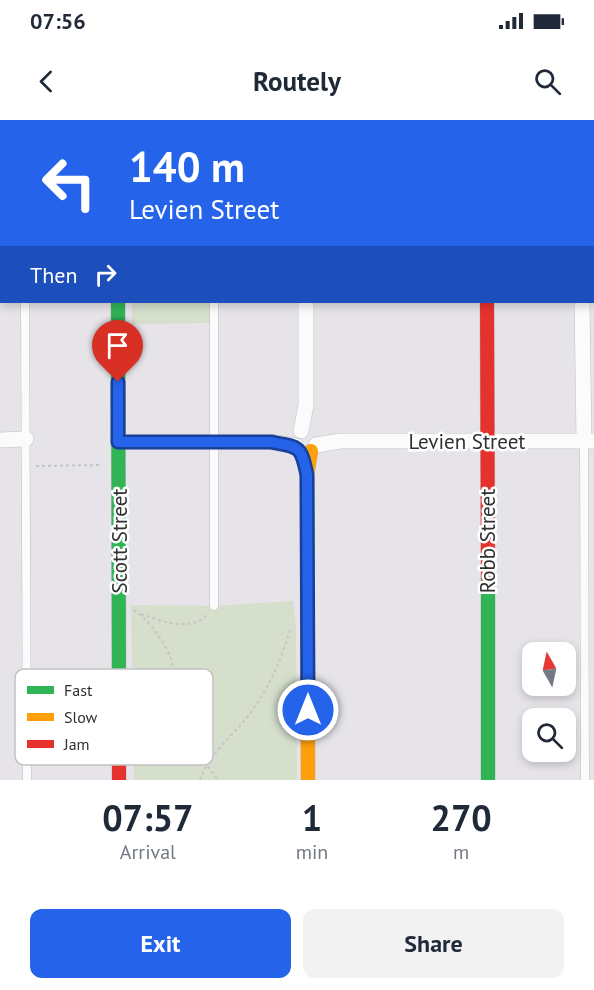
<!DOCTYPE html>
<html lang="en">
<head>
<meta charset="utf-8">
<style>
  :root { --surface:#fff; --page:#f2f2f3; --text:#1f2937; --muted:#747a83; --accent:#2563eb }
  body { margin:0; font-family:"PT Sans",sans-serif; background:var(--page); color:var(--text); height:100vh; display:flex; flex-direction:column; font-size:22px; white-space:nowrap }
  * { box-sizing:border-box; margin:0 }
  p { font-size:20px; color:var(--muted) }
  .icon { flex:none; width:33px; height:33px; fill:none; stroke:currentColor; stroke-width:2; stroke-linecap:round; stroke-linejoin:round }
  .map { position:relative; height:660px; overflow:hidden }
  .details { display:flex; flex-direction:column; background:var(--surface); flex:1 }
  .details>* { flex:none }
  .banner { position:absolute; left:0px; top:0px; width:594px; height:183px; box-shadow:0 3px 9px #0003; background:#2563eb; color:#fff; overflow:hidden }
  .needle { width:39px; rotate:351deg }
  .fabs { position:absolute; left:522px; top:522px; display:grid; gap:12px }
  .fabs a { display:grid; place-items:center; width:54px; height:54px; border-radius:12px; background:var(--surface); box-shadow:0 3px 9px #0003; font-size:30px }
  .pin { position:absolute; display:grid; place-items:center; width:51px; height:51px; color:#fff; margin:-62px -26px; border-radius:50% 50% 50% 0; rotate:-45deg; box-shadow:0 0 6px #0007 }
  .pin .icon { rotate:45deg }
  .me { position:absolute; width:66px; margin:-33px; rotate:0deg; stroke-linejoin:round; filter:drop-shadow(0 0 4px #0008) }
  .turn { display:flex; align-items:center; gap:21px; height:126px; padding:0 30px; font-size:27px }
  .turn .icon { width:78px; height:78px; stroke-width:2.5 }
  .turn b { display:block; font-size:42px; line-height:51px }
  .then { display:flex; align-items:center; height:57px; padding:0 30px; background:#0003; gap:12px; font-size:22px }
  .eta { display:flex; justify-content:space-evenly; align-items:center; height:102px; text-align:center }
  .eta b { font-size:36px; font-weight:700; line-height:42px }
  .cta { display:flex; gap:12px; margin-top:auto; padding:12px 30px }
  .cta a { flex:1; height:69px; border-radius:12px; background:var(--accent); color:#fff; font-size:24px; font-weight:700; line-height:69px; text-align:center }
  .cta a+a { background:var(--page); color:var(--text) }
  .status { display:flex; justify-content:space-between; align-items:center; height:42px; padding:0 30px; background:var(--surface); direction:ltr }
  .status svg { height:16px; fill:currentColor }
  header { display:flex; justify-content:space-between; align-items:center; height:78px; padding:0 30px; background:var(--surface); font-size:27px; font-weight:700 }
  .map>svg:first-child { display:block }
  .green { fill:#d5dfcc }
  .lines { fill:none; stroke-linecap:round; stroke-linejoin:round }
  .lane-casing { stroke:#c2c0c3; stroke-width:9 }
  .street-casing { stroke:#c2c0c3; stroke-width:16 }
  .fast-casing { stroke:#c2c0c3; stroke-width:15 }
  .slow-casing { stroke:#c2c0c3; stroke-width:15 }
  .jam-casing { stroke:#c2c0c3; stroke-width:15 }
  .path { stroke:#c5c5c6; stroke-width:2; stroke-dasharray:3 3; stroke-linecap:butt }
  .lane { stroke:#fbfbfc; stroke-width:8 }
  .street { stroke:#fbfbfc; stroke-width:15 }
  .fast { stroke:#30b455; stroke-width:14 }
  .slow { stroke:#ff9f0a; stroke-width:14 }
  .jam { stroke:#e5322d; stroke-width:14 }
  .route-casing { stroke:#184099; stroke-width:15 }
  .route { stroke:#2563eb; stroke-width:10 }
  .labels { text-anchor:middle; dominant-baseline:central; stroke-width:5; stroke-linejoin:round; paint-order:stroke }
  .street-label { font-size:21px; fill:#302f31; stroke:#fff }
  .key { fill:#fff; stroke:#c1c1c1; stroke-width:1.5 }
  .key-label { font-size:16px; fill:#302f31 }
</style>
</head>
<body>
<div class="status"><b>07:56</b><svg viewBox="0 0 49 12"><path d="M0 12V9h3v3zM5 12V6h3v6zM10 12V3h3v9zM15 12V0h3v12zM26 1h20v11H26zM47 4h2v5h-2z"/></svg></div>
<header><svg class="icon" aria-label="back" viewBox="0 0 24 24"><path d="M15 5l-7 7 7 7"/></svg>Routely<svg class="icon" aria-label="search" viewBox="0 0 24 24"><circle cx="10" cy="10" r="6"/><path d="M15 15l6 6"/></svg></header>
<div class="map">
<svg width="594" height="660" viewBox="0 0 594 660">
  <rect width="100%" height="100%" fill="#e6e4e8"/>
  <path class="green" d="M132,182H211V203L132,204Z
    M293,481L296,508L297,660H134L131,485L214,486Z"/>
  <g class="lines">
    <defs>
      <path id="lane" d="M212,0V2
        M0,12H2
        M25,182L27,660
        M214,182V486
        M584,321L585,660"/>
      <path id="street" d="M118,0V2
        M306,0V2
        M486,0V2
        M582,2V0
        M582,182L584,321
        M301,311L306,285V182
        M0,320L26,319
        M118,322H271L296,326
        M316,325L340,321H594"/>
      <path id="fast" d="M118,182L119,573
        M488,457V660"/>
      <path id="slow" d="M308,660L307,355L311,331"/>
      <path id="jam" d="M487,182L488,457
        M119,573V660"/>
    </defs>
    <use href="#lane" class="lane-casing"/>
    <use href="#street" class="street-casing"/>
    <use href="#fast" class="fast-casing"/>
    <use href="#slow" class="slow-casing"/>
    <use href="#jam" class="jam-casing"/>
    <path class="path" d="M36,346L102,345
      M134,490C150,500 170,529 173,547C177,567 172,588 179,608C188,628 206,642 218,660
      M141,494C162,501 190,513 208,494
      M200,660C209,635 227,621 244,601C266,574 280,544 290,510"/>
    <use href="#lane" class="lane"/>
    <use href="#street" class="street"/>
    <use href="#fast" class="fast"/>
    <use href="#slow" class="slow"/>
    <use href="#jam" class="jam"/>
  </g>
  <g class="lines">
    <defs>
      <path id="route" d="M118,262V322H271C300,327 301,326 307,355L308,590"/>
    </defs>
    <use href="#route" class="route-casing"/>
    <use href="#route" class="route"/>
  </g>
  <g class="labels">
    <g class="street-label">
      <text x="467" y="321">Levien Street</text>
      <text transform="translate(119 421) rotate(-90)">Scott Street</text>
      <text transform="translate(487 421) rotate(-90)">Robb Street</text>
    </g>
  </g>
  <rect x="15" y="549" width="198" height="96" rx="9" class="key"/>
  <rect x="27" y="566" width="27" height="8" fill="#30b455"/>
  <rect x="27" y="593" width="27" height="8" fill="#ff9f0a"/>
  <rect x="27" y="620" width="27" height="8" fill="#e5322d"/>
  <g class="key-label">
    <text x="64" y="576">Fast</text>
    <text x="64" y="603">Slow</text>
    <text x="64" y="630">Jam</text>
  </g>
</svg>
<div class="fabs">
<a><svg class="needle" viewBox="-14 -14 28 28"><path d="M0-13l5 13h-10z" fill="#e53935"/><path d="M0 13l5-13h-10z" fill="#747a83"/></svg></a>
<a><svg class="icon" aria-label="search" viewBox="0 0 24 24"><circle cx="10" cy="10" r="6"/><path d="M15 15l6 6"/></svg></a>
</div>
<div class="pin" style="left:118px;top:262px;background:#d93025"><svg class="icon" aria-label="arrive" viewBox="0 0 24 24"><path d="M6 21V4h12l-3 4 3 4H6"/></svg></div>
<svg class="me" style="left:308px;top:590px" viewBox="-20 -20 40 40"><circle r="17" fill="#2563eb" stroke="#fff" stroke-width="3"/><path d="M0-11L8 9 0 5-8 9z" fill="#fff"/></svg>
<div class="banner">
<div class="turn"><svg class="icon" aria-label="left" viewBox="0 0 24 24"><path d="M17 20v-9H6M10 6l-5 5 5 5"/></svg><div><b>140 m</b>Levien Street</div></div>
<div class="then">Then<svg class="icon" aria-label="right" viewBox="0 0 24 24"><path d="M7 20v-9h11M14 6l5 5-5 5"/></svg></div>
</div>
</div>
<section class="details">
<div class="eta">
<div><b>07:57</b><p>Arrival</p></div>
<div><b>1</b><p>min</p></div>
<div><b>270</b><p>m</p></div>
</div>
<div class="cta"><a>Exit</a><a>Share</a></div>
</section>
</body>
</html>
